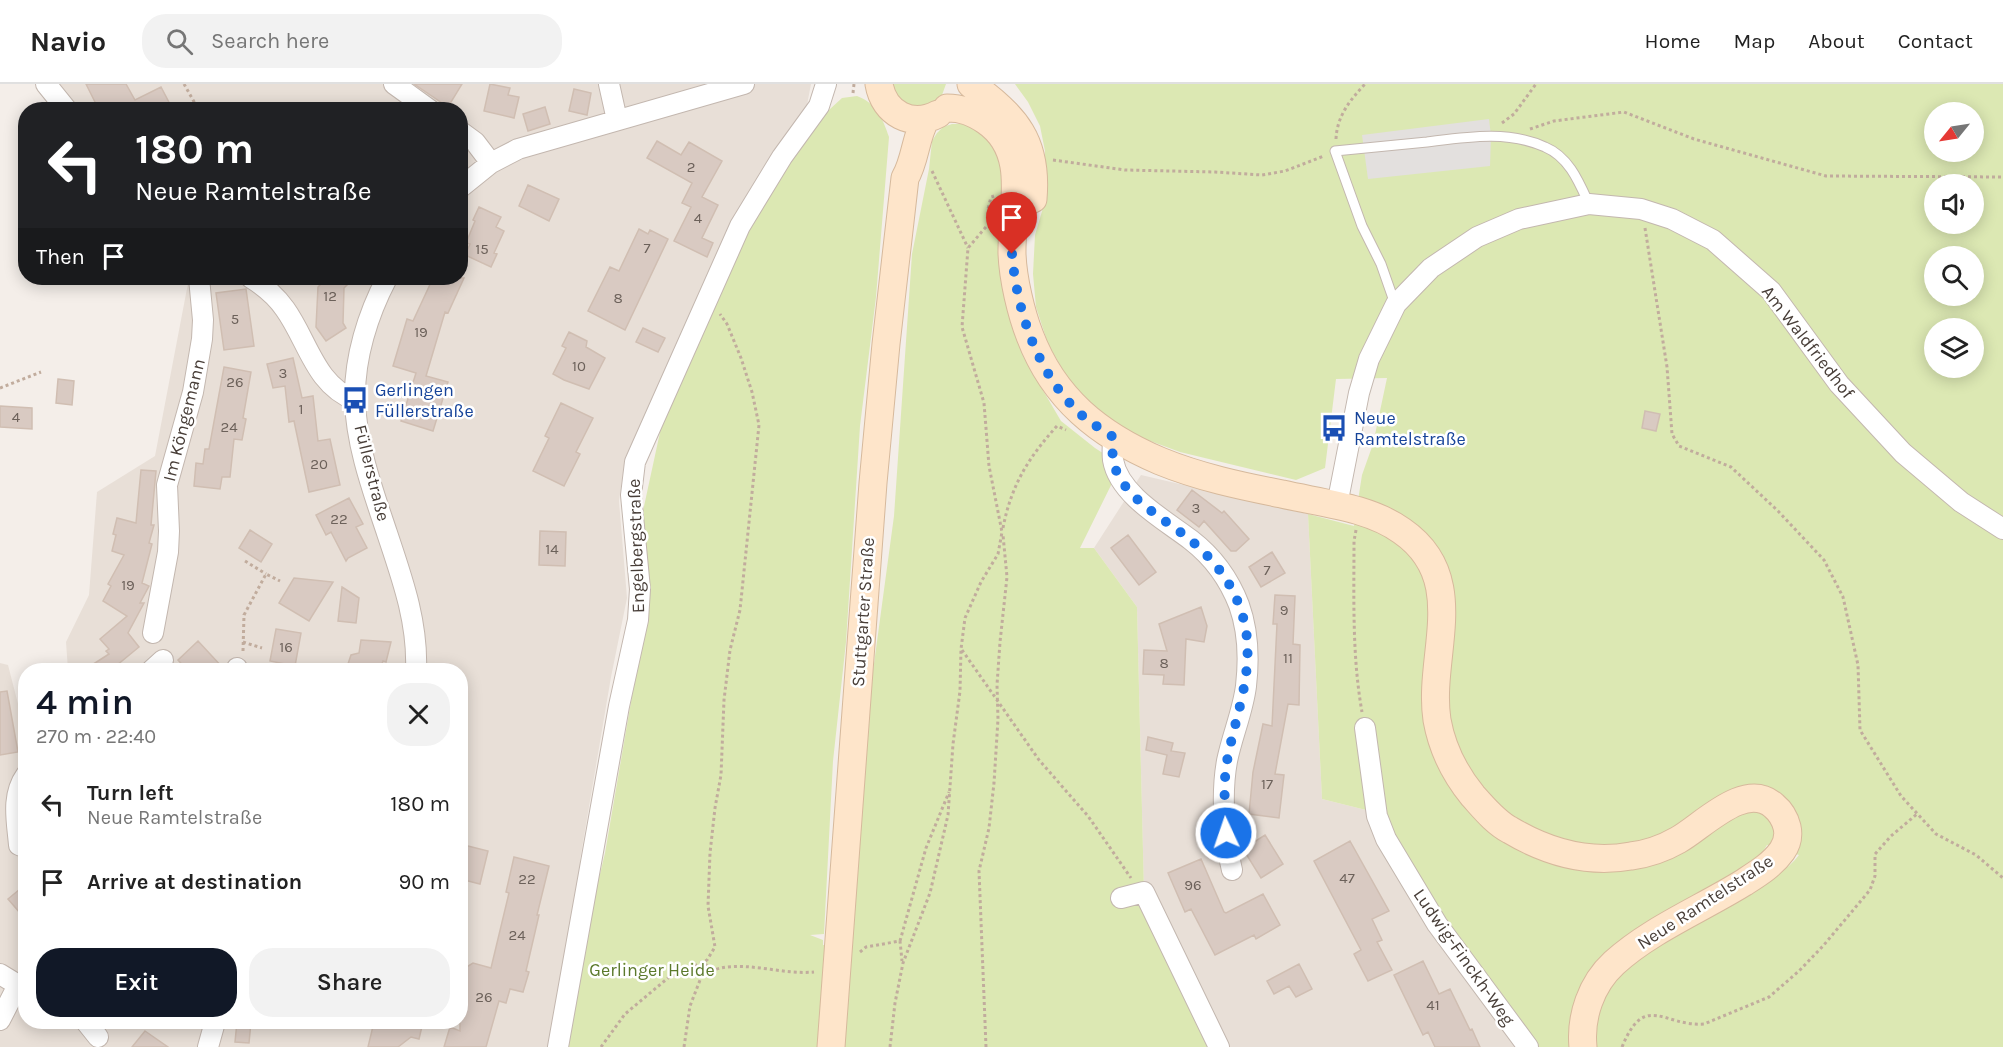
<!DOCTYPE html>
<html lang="en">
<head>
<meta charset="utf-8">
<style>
  :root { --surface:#fff; --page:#f2f2f2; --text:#222; --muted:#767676; --line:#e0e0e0; --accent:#111827 }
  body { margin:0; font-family:Karla,sans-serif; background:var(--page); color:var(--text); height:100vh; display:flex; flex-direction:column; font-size:22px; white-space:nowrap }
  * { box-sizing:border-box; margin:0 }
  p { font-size:20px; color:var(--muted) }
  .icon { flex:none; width:33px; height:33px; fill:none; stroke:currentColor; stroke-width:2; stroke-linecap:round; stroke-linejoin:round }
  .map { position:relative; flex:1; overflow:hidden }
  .side { position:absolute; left:18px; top:579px; width:450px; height:366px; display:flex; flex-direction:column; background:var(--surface); border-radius:24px; box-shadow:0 3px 15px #0003 }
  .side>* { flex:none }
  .top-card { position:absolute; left:18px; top:18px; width:450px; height:183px; border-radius:24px; box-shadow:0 3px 15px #0003; background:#202124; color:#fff; overflow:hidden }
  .needle { width:39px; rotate:240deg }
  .controls { position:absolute; left:1924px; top:18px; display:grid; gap:12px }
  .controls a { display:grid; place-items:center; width:60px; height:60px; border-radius:50%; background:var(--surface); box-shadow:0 3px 15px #0003; font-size:30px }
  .pin { position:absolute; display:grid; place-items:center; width:51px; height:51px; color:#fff; margin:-62px -26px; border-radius:50% 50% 50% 0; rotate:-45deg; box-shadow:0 0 6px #0007 }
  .pin .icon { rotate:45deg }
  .me { position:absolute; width:66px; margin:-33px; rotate:357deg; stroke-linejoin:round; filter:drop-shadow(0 0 4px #0008) }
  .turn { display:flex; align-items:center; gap:21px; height:126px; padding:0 18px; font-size:27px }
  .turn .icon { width:78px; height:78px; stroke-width:2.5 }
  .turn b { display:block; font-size:42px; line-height:51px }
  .then { display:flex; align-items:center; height:57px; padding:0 18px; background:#0003; gap:12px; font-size:22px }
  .round { display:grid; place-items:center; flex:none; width:63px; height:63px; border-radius:24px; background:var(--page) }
  .headline { display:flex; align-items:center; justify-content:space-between; height:102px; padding:0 18px }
  h1 { font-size:36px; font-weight:600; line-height:45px; color:var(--accent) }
  .cta { display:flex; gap:12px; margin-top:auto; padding:12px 18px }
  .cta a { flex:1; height:69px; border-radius:24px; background:var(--accent); color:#fff; font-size:24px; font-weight:600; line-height:69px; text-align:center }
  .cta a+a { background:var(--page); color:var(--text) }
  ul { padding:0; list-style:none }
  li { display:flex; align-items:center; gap:18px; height:78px; padding:0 18px }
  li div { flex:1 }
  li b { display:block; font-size:22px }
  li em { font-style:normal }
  header { display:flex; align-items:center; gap:36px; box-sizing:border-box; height:84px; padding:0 30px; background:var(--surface); border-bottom:2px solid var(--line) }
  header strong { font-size:28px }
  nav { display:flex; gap:33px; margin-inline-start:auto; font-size:21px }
  .search { width:420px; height:54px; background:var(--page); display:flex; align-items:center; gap:15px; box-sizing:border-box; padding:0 21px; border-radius:24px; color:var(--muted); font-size:22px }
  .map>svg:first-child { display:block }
  .residential { fill:#e8dfd7 }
  .green { fill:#dce8b3; fill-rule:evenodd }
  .parking { fill:#e3e0de }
  .building { fill:#d9cac2; stroke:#d0beb2; stroke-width:1.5 }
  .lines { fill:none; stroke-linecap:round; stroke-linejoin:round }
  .lane-casing { stroke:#c3b7af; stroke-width:11 }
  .street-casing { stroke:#c3b7af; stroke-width:22 }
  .secondary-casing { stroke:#d6b99c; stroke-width:29 }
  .path { stroke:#c1ac9d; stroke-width:3; stroke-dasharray:3 3; stroke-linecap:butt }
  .lane { stroke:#fff; stroke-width:9 }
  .street { stroke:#fff; stroke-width:20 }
  .secondary { stroke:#fee5ca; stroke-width:27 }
  .route { stroke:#1a73e8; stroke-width:10; stroke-dasharray:0 18 }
  .labels { text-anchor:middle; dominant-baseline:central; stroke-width:5; stroke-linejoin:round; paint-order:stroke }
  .number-label { font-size:15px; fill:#6c615a }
  .street-label { font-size:18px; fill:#483e38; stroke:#fff }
  .transit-label { font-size:18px; fill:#164399; stroke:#fff; text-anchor:start }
  .park-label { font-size:18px; fill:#5b792b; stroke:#fff }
</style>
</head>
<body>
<header>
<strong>Navio</strong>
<div class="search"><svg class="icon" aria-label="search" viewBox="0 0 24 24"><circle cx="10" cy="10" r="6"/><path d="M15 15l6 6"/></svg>Search here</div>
<nav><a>Home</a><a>Map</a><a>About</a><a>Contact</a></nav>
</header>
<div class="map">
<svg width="2003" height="963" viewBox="0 0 2003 963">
  <rect width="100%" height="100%" fill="#f4eee9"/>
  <path class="residential" d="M51,0H811L807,21L743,121L715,175L702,208L625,374L619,417L627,514L611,593L580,776L583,823L558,963H0V579L8,581L25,647L26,938H460V586H68L66,558L89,511L97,408L155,372L189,194H460V26L71,25Z
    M1141,391L1308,430L1322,715L1382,730L1537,963H1219L1144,808L1137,523L1094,464Z"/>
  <path class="green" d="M889,0H946L942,11L936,18L918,24L900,18Z
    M1015,0H2003V963H1595C1594,952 1596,927 1601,918C1623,869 1703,835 1747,809C1766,798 1785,789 1799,771L1767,761L1762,769L1750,779L1614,863L1571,963H1537L1439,834L1382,730L1322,715L1308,430L1354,442L1362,391L1373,360L1387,294L1336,295L1325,384L1296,396L1180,368L1134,351L1097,329L1068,295L1048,260L1036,223L1033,190L1035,151L1045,117V67L1040,42L1028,18ZM1935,28H1974V68H1935ZM1935,100H1974V140H1935ZM1935,172H1974V212H1935ZM1935,244H1974V284H1935Z
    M857,12C876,19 883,35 889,53L876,213L860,342L846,558L833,677L824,850L810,851L823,856V861H828L821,963H559L594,788L600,790L605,769L649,513L643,427L662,339L728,176L769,105L817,37L842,14Z
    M952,40H963L972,42L990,54L1002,76L1004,203L1012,242L1024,274L1061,337L1095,364L1121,381L1080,464H1094L1137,523L1144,808L1219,963H839L852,742L894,432L912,170L929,85L932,57L937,49L943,43Z"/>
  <path class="parking" d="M1489,35L1491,52L1490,82L1368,95L1362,51Z"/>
  <path class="building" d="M86,0H126L135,16L161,3L173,26H99Z
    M414,0H462L448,23Z
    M490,0L510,4L508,11L519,13L514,34L484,27Z
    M574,5L591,9L587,31L569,27Z
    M545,23L550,40L528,47L523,30Z
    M657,57L681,71L689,58L722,77L702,113L718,121L702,154L713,159L707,173L674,157L691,123L682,119L692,99L647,74Z
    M528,101L559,115L549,137L519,122Z
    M479,123L501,133L496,143L504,147L494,169L497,170L491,183L465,171L470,160L466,159L475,137L473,136Z
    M639,145L648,150L650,146L668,155L625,246L588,227L610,183L619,187Z
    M327,194H354L344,204L343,239L346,244L326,257L316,243L318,203Z
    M433,194H464L448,229L445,228L426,292L448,298L433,347L401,337L416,289L393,282L407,235L413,237Z
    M246,205L254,262L224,266L216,209Z
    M643,244L665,254L658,268L636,258Z
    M569,248L587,257L586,263L605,274L589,305L564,296L553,290L566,264L562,262Z
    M293,274L302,314L313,312L318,357L330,355L340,401L309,408L294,337L289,338L285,302L273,304L267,280Z
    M224,283L251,288L243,334L246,335L242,356L234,355L230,393H222L220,405L194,402L196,379L203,380L205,365H209Z
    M58,295L74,297L72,321L56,319Z
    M561,319L593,334L576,368L580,370L564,402L533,387L549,354L545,352Z
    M0,322L32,324V345L0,343Z
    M1645,327L1660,330L1656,347L1642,344Z
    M141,386L156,387L151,441H154L149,459L152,460L142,499L149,502L140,519H144L128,549L139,563L111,586H84L109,570L106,567L109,565L100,555L127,532L103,517L111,502L108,500L124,471L112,467L116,451L113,450L117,434L136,439Z
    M1192,406L1222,429L1224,427L1249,455L1236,467H1231L1204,437L1199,443L1177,426Z
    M349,414L363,440L356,443L367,464L348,474L346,477L331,448L326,451L316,431Z
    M250,446L272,460L261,478L239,464Z
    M540,447L566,448L565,482L539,481Z
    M1128,451L1156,488L1139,501L1111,464Z
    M1272,468L1285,489L1261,503L1249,483Z
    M294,494L333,498L309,537L279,519Z
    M342,503L359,514L356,539L338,537Z
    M1275,511L1295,512L1293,560L1300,561L1299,621L1288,620L1275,690L1284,691L1279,734L1249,730L1253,688L1263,640L1272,642L1277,540H1273Z
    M1201,523L1207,542L1204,558L1186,555L1184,601L1163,600L1164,591L1143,590L1144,566L1167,567L1159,540Z
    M276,545L301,549L295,582L270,577Z
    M361,556L391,558L386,578L383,577L380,586H346L351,571L359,569Z
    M198,557L224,585V586H187L178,576Z
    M7,607L18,668L0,671V608Z
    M1148,653L1173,659L1171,667L1185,669L1179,693L1163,690L1167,671L1146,666Z
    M1265,751L1283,780L1261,794L1243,765Z
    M1350,757L1389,827L1372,835L1382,856L1377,858L1392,886L1368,897L1354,870L1361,866L1314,777Z
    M460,760L488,767L480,800L460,795Z
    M514,773L549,782L537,831H539L526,887L529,888L523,908L510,905L506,919L499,917L486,963H444L450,943L460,947V887L473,879L491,884L509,809L506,808Z
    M1201,775L1224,828L1226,829L1263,810L1280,841L1256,855L1254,851L1215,871L1191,825L1185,828L1168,789Z
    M26,800V836L8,815Z
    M1423,877L1439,910L1450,905L1470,946L1472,945L1480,963H1435L1428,948L1423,951L1394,891Z
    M1299,880L1312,905L1296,913L1289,902L1274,910L1267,897Z
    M237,938H251L249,959L235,958Z
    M374,938H423L419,955L411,953L398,963H368Z
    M145,947L168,963H132Z"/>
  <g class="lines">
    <defs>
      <path id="lane" d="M1395,220L1381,180L1362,142L1335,67C1366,64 1396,61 1427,58C1467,53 1507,46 1545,63C1569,73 1579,98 1589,120"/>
      <path id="street" d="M46,0L67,26
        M394,0L430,26
        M609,0L617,36
        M460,47L475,58L491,79
        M460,104L491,79L518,65L744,0
        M251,194C264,202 276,212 285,225C308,257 315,301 355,316
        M387,194C368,230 354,274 355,316C356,361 373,407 387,449C402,494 418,538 416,586
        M1113,353C1113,361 1112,369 1113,376C1119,411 1165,436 1191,456C1213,473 1229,495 1239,521C1248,546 1249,576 1246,602C1243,627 1232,652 1227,677C1221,710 1224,754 1232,786
        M1337,421L1359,309L1369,275L1396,220L1431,184L1477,153L1519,135L1589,120L1641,125L1672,135L1713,156L1771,207L1839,300L1903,369L1961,418L2003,445
        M153,549L168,468L169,447L167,401L193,308L202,255L203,236L199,194
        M152,586L163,576
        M236,586L237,584
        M1365,644L1377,732L1386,755L1437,840L1528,963
        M26,691C11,712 17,737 19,761L26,764
        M1121,814L1144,808L1219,963
        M0,890L18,901L26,903
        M0,936L18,901
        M86,938L98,953
        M208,963L215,938
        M558,963L619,622L638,536L640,505L631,411L635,378L740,142L782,73L819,22L826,0"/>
      <path id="secondary" d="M879,0C884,30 912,44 938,30
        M971,0C1016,33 1038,57 1033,115
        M947,24C962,24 973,28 986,37C1031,68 1011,125 1012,170C1013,195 1021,229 1030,252C1054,315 1099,351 1160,377C1199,393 1241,402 1282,410C1321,419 1369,423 1402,447C1471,495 1427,571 1437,636C1442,664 1455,690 1473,712C1484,724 1495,738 1510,746C1547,768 1587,780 1631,772C1647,770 1664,764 1678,756C1703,742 1745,696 1774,722C1780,727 1785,735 1787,743C1789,752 1787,760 1782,767C1772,781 1757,790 1743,799C1701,825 1650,846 1614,879C1591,900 1580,933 1583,963
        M831,963L873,399L886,260L905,94C916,75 915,53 926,35"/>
    </defs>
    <use href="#lane" class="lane-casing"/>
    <use href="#street" class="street-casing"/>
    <use href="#secondary" class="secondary-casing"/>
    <path class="path" d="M184,0L197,23L200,26
      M853,9L854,0
      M1502,39L1514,30L1536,0
      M1530,45L1554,37L1624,28L1694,55L1826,92L2003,93
      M1336,55C1337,32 1350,16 1365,0
      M1053,76L1125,86L1215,88L1262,91L1285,87L1324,72
      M932,87L968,164
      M1645,144L1667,283L1672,350L1679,362L1731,383L1778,427L1824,476L1843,513L1858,581L1860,646L1901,712L1936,750L1976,771L2003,794
      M0,304L41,288
      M1003,444C1011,402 1028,374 1057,342L1066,346
      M1356,446L1354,457C1354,514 1352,572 1362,628
      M245,477L266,490
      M243,558L262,564
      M962,566L1039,676L1088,732L1131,794
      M243,567L244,531L266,490L280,497
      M900,857L926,764L949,708
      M860,868L866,863L900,857L902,877
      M700,893C707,890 714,885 721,884C749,878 785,891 814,888
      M601,963L625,930L668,894L707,876L715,863L708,822L710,769L715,724L721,691L724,616L730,566L740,526L759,341L752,308L741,274L727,240L720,230
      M684,963L690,922L707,878
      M890,963L895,919L903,879L930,809L948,731L953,660L960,607L961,565L965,534L981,498L998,470L1002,448L989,382L984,319L962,243L968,164L991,137L988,125L991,113L994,112
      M986,963L979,787L989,744L994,699L998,635L997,601L1000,558L1007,493L1003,451
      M1622,963C1645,907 1664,943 1704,940L1769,913L1799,887L1823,862L1870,806L1875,792V770L1891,752L1917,730"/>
    <use href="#lane" class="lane"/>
    <use href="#street" class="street"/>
    <use href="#secondary" class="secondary"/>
  </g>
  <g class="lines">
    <path class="route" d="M1012,170C1017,230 1040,299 1090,338C1098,343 1106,348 1113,353C1113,361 1112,369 1113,376C1120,414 1168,436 1194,459C1214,477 1229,495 1239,521C1260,575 1237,624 1227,677C1223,700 1225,726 1226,749"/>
  </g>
  <defs>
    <symbol id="bus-bare" viewBox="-9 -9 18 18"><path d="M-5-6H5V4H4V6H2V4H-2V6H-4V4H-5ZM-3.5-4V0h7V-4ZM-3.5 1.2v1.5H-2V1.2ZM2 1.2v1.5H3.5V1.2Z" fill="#1a4fb4" stroke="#fff" stroke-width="2.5" paint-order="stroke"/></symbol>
  </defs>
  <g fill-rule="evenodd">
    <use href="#bus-bare" x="336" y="297" width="38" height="38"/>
    <use href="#bus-bare" x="1315" y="325" width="38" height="38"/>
  </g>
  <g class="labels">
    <g class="number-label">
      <text x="691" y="83">2</text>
      <text x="698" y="134">4</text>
      <text x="647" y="164">7</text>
      <text x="482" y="165">15</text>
      <text x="330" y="212">12</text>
      <text x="618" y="214">8</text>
      <text x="235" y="235">5</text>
      <text x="421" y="248">19</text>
      <text x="579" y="282">10</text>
      <text x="283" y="289">3</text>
      <text x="235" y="298">26</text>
      <text x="301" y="325">1</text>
      <text x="16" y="333">4</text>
      <text x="229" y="343">24</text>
      <text x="319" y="380">20</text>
      <text x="1196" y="424">3</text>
      <text x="339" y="435">22</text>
      <text x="552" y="465">14</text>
      <text x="1267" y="486">7</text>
      <text x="128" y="501">19</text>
      <text x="1284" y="526">9</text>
      <text x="286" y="563">16</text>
      <text x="1288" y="574">11</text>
      <text x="1164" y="579">8</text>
      <text x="1267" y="700">17</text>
      <text x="1347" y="794">47</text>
      <text x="527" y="795">22</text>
      <text x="1193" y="801">96</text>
      <text x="517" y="851">24</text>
      <text x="484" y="913">26</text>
      <text x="1433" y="921">41</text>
    </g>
    <g class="street-label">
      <text transform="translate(1808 258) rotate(52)">Am Waldfriedhof</text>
      <text transform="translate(184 336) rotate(-76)">Im Köngemann</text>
      <text transform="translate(372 389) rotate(76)">Füllerstraße</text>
      <text transform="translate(636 462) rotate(-92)">Engelbergstraße</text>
      <text transform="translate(863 528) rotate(-86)">Stuttgarter Straße</text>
      <text transform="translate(1705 818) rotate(-33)">Neue Ramtelstraße</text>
      <text transform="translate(1464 873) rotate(55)">Ludwig-Finckh-Weg</text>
    </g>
    <g class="transit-label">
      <text x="375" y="306">Gerlingen<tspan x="375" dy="21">Füllerstraße</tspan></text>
      <text x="1354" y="334">Neue<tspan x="1354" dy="21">Ramtelstraße</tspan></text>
    </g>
    <g class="park-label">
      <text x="652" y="886">Gerlinger Heide</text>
    </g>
  </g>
</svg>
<div class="controls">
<a><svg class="needle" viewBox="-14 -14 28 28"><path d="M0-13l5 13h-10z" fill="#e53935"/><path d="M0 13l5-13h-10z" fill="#767676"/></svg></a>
<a><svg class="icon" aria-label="sound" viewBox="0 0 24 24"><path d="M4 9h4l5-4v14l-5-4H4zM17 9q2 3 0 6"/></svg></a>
<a><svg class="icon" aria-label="search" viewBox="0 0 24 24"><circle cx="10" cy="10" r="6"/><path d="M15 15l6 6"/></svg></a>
<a><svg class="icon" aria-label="layers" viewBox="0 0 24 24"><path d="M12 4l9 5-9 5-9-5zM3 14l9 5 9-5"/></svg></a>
</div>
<div class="pin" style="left:1012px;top:170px;background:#d93025"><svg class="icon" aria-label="arrive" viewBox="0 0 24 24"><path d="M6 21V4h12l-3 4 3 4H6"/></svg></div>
<svg class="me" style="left:1226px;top:749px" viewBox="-20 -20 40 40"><circle r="17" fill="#1a73e8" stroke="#fff" stroke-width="3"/><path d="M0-11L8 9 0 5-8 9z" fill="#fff"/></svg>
<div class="top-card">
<div class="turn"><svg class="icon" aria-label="left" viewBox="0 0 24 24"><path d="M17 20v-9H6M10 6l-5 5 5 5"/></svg><div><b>180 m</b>Neue Ramtelstraße</div></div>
<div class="then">Then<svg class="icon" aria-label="arrive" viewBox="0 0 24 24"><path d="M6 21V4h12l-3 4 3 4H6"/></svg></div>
</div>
<section class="side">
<div class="headline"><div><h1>4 min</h1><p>270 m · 22:40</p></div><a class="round"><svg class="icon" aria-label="close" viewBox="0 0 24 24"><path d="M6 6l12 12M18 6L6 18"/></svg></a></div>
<ul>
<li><svg class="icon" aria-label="left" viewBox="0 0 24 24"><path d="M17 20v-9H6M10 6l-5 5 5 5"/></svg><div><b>Turn left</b><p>Neue Ramtelstraße</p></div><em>180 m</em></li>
<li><svg class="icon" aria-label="arrive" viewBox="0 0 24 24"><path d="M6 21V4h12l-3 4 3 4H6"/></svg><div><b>Arrive at destination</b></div><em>90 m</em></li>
</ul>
<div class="cta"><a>Exit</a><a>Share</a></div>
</section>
</div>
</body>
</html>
